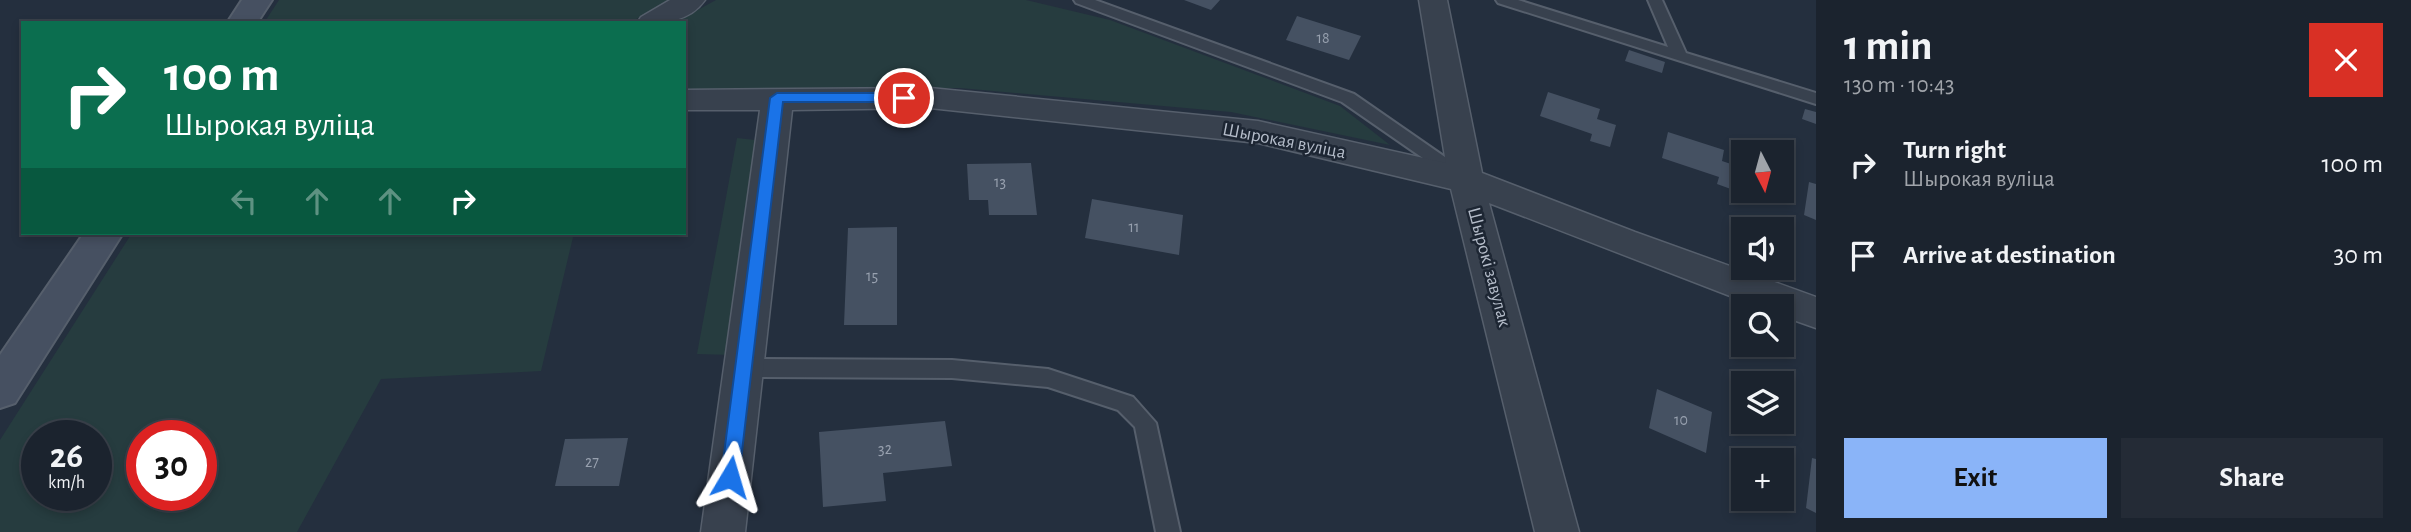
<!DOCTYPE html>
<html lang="en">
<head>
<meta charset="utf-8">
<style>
  :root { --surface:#1b232e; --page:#242b36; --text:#f1f3f6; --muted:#a0a4aa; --line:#39404a; --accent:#8ab4f8 }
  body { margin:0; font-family:"Alegreya Sans",sans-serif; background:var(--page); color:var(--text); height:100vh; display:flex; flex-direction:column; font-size:26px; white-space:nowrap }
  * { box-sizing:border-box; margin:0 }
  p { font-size:23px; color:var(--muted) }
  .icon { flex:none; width:38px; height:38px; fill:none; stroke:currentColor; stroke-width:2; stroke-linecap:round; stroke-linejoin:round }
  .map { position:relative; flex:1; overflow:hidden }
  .side { display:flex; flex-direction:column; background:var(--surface); width:595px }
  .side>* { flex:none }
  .top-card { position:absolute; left:21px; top:21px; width:665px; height:214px; border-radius:0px; box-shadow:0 4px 10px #0003,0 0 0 2px var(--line); background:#0b6e4f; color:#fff; overflow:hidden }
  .needle { width:46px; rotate:174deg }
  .buttons { position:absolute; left:1731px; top:140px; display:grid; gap:14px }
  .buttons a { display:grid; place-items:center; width:63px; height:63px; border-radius:0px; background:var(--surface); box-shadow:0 4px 10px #0003,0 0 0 2px var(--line); font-size:35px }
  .speed { position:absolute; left:21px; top:420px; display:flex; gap:14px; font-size:35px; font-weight:700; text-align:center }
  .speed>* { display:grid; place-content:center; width:91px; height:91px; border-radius:50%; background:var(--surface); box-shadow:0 4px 10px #0003,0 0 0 2px var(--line); line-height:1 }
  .speed small { font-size:18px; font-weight:400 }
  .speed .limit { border:10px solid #d22; background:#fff; color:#111 }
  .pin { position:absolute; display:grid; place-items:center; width:60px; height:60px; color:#fff; margin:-30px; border:4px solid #fff; border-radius:50%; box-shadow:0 2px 7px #0007 }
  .me { position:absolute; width:77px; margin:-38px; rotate:7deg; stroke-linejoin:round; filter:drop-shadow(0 0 5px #0008) }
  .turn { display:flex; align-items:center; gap:24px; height:147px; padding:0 28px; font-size:32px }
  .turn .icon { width:91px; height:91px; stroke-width:2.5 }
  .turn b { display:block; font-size:49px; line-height:60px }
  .lanes { display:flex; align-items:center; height:66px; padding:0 28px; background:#0003; justify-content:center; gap:35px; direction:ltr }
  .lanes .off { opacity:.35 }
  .round { display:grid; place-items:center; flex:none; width:74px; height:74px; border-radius:0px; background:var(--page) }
  .overview { display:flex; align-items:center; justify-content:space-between; height:119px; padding:0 28px }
  h1 { font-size:42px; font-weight:700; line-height:52px }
  .button { display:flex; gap:14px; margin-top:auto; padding:14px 28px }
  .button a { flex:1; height:80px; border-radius:0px; background:var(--accent); color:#111; font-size:28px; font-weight:700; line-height:80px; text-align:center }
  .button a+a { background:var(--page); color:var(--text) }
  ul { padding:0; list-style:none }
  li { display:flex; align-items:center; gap:21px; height:91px; padding:0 28px }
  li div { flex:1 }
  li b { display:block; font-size:26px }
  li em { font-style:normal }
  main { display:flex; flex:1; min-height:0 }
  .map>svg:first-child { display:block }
  .green { fill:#263c3f; fill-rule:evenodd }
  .building { fill:#455162 }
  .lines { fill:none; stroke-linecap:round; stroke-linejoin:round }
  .lane-casing { stroke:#565f6c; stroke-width:4 }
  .street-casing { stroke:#565f6c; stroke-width:3 }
  .secondary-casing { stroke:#565f6c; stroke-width:4 }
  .lane { fill:#38414e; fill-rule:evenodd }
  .street { fill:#38414e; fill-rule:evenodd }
  .secondary { fill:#465061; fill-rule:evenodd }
  .route { fill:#1a73e8; stroke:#114b97; stroke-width:2 }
  .labels { text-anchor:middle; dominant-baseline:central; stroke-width:5; stroke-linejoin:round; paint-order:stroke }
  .number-label { font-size:16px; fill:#98a1af }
  .street-label { font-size:19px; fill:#b4bcc9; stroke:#1d2633 }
</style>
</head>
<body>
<main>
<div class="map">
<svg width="1816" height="532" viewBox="0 0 1816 532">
  <rect width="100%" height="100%" fill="#242f3e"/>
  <path class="green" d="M279,0H671L629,23H264Z
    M716,0H1026L1110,20L1340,106L1390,145L1231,112L960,88L684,91V23H674Z
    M737,138L755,140L760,156L732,355L697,354Z
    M132,233H574L541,371L381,379L297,532H0V440ZM37,436H96V495H37ZM142,436H201V495H142Z"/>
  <path class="building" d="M1184,0H1220L1211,10Z
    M1297,16L1361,36L1349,60L1286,40Z
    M1629,50L1665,62L1662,73L1625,61Z
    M1548,92L1600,109L1597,119L1616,125L1610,147L1590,141L1592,134L1540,116Z
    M1805,109L1816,112V124L1802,119Z
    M1668,132L1724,150L1722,161L1743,168L1739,192L1717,184L1719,177L1662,158Z
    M1031,163L1037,215H989L988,200H969L967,164Z
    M1809,182L1816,184V220L1804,215Z
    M1092,199L1183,215L1179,255L1085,238Z
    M897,227V325H844L848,228Z
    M1657,389L1712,412L1706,453L1649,428Z
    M945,421L952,466L883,473L886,501L823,507L819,432Z
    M628,438L619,486H555L565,439Z
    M1812,458L1816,459V513L1806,508Z"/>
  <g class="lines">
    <defs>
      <path id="lane" d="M1074,0H1095L1354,94L1468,173L1471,177L1468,181H1456L1342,102L1076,3Z
        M1496,0H1518L1668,47L1648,0H1662L1686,53L1816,93V104L1498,3Z
        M744,359L952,360L1048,369L1133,397L1156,423L1180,532H1156L1135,427L1118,410L1048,387L952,378L744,377L737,374L734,368L737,362Z"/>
      <path id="street" d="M670,0H705C689,23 662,23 637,23L641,17Z
        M1419,0H1447L1482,173L1635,232L1816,297V328L1782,316V306H1756L1489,203L1579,532H1535L1451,189L1258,143L930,108L792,110L745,532H701L760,110H684V90L930,88L1258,121L1446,163Z"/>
      <path id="secondary" d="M242,0H272L257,23H227Z
        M84,233H123L15,403L0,408V355Z"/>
    </defs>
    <use href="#lane" class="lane-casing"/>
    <use href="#street" class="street-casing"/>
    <use href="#secondary" class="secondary-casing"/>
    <use href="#lane" class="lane"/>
    <use href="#street" class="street"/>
    <use href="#secondary" class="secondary"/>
  </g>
  <path class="route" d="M777,93H904L911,98L904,102H783L739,477L737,483L730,486L723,483L721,477L770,98Z"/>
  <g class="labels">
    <g class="number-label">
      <text x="1323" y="38">18</text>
      <text x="1000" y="182">13</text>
      <text x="1134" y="227">11</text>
      <text x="872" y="276">15</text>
      <text x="1681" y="420">10</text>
      <text x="885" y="449">32</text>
      <text x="592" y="462">27</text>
    </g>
    <g class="street-label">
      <text transform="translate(1284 141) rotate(11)">Шырокая вуліца</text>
      <text transform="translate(1489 267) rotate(75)">Шырокі завулак</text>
    </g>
  </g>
</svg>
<div class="buttons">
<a><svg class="needle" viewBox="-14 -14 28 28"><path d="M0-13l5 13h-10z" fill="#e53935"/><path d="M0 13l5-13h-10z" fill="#a0a4aa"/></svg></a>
<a><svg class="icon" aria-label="sound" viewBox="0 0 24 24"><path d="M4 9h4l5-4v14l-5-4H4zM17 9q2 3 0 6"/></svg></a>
<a><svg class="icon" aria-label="search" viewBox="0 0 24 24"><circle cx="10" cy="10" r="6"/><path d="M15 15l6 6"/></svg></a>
<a><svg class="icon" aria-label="layers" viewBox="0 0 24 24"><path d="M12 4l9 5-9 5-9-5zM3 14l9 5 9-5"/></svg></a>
<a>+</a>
</div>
<div class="speed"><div>26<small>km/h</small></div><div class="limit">30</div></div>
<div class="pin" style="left:904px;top:98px;background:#d93025"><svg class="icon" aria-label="arrive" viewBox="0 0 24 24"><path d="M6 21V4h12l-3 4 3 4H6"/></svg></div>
<svg class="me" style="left:730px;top:477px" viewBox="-20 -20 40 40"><path d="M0-17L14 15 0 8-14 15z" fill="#1a73e8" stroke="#fff" stroke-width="4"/></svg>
<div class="top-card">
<div class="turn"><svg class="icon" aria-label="right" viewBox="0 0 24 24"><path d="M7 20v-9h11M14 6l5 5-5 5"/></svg><div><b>100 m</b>Шырокая вуліца</div></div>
<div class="lanes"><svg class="icon off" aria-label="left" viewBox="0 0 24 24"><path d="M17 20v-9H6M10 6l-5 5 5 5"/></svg><svg class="icon off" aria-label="ahead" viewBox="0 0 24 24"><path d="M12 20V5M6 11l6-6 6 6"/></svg><svg class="icon off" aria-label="ahead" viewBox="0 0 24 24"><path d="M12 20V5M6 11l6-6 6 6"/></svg><svg class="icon" aria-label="right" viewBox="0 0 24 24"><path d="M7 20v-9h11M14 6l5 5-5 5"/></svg></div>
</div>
</div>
<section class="side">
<div class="overview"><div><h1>1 min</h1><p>130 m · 10:43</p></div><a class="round" style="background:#d93025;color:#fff"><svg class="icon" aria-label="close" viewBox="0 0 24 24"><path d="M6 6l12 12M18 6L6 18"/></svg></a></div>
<ul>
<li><svg class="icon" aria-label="right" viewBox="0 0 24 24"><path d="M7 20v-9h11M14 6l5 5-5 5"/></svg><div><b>Turn right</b><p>Шырокая вуліца</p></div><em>100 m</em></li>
<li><svg class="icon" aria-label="arrive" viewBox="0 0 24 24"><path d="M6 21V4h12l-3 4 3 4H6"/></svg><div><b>Arrive at destination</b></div><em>30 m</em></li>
</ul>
<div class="button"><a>Exit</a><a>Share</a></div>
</section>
</main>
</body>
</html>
